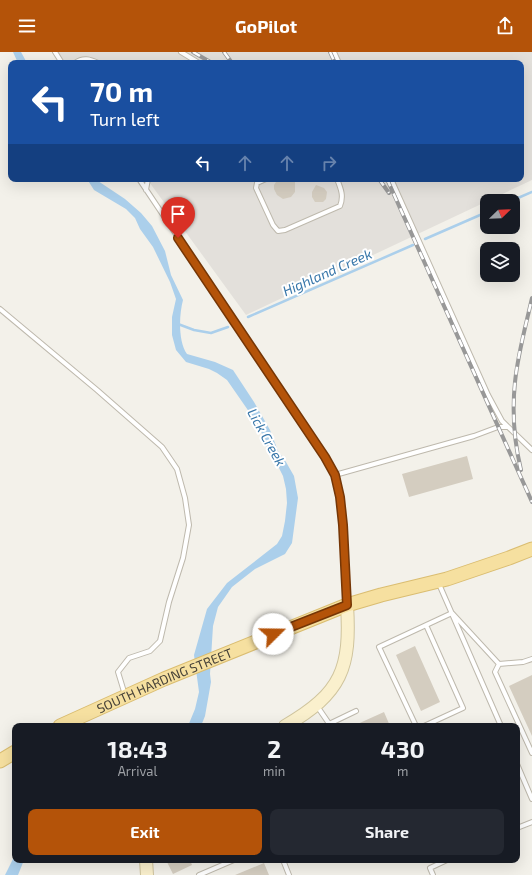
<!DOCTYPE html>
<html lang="en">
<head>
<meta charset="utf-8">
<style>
  :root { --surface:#171b24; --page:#242831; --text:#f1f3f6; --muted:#9ea1a6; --accent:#b45309 }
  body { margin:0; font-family:"Exo 2",sans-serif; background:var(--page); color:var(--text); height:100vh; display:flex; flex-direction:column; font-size:15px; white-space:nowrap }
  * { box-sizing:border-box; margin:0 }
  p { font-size:13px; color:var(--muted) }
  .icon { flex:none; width:22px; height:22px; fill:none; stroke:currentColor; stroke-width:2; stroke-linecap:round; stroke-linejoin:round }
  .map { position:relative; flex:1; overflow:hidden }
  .drawer { position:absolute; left:12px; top:671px; width:508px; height:140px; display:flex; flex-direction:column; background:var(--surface); border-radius:8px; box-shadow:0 4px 16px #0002 }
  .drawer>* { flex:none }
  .top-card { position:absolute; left:8px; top:8px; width:516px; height:122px; border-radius:8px; box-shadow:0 4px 16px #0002; background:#1a4fa0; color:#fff; overflow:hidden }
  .needle { width:26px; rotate:67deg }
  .buttons { position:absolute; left:480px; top:142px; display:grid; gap:8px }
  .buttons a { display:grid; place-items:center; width:40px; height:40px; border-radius:8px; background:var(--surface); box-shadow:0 4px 16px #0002; font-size:20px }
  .pin { position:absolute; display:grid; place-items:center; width:34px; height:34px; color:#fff; margin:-41px -17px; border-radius:50% 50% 50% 0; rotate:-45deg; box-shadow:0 0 4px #0007 }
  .pin .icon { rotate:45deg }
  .me { position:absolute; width:44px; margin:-22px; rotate:68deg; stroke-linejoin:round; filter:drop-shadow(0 0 3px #0008) }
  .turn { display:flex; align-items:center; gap:14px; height:84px; padding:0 16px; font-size:18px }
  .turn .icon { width:52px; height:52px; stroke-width:2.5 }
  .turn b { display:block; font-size:28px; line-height:34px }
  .lanes { display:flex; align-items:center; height:38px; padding:0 16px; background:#0003; justify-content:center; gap:20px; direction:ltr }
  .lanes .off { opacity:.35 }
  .eta { display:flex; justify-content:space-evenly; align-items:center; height:68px; text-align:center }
  .eta b { font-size:24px; font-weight:700; line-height:28px }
  .action { display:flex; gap:8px; margin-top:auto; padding:8px 16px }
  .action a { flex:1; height:46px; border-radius:8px; background:var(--accent); color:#fff; font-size:16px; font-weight:700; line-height:46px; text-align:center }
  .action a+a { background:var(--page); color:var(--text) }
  header { display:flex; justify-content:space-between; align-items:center; height:52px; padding:0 16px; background:var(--accent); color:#fff; font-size:18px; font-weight:700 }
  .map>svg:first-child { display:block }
  .industrial { fill:#e3e0db }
  .water { fill:#abcfeb }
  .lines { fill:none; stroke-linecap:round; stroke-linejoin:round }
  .stream { stroke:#abcfeb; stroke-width:2.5 }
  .building { fill:#d4cdc0 }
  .lane-casing { stroke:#beb9ad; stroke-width:6 }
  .secondary-casing { stroke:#cfc49d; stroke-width:14 }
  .primary-casing { stroke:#dabd71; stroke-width:15 }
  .lane { stroke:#fff; stroke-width:4 }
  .secondary { stroke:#faf0cd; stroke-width:12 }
  .primary { stroke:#f6e0a0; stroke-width:13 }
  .rail-casing { stroke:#989898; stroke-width:4 }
  .rail { stroke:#fff; stroke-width:2.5; stroke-dasharray:8; stroke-linecap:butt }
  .route-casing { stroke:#753606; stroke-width:10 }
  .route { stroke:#b45309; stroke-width:7 }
  .labels { text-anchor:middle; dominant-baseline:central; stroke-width:4; stroke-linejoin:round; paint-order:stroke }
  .street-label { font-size:13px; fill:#474238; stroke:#fff }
  .water-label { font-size:14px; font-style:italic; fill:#3a78aa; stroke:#fff }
</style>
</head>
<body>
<header><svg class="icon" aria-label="menu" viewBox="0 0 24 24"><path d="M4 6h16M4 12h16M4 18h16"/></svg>GoPilot<svg class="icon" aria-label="share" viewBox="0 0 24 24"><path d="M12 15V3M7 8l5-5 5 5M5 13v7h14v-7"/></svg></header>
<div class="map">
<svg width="532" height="823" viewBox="0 0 532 823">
  <rect width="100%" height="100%" fill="#f3f1ea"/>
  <path class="industrial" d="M54,0H532V128L246,263L147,127H521V11H62Z"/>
  <path class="water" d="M13,0H21L27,11H18Z
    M87,127H95L125,147L141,161L152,174L165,199L171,223L183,248C179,263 178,289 187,302L215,310L233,318L254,350L270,378L278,399L286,410L294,424L298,446L292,491L285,502L255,517L232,535L218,555L213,574L210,622L211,630L205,664L201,674H188L195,657L199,640L194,603L207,557L227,531L277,492L282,484L285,469L287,451L286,437L283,424L278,414L272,408L259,374L227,328L217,321L209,317L186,310L176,298L172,283V265L176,247L170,230L153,195L140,177L135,166L126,157L94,138Z
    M15,803V808H24L18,823H5Z"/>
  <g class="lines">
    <path class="stream" d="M511,149L532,140
      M425,187L487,160
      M248,265L413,193
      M178,272L194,278L211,281L228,275"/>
  </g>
  <path class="building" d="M278,127H295V140L291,145L283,147L277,143L274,137V133Z
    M316,133L324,136L327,140L326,147L323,150H315L312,145V140Z
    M467,404L473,427L409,445L402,422Z
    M415,594L440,650L421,659L396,603Z
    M532,623V684L509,634Z
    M384,660L390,674H353Z
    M166,808H190L192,813L173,822Z
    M264,811L269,823H235Z"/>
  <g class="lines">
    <defs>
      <path id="lane" d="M55,0L62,11
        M181,0L199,11
        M334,0L339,11
        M75,11C83,5 90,7 98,11
        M139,127L330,412C347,448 345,510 347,550
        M266,127L257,131L256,136L273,173L278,179L285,178L340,154C344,144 341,137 337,127
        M391,127L488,343L502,369L532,398
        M146,138L148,127
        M0,257L97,338L162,395L177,417L185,446L189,473L183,506L169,550L160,589L150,599L129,606L118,620L125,643
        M335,423L474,384L498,375H508
        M439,532L501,674
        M499,612L495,620L532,701
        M499,612L523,610L532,607
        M317,654L330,673
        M329,672L356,659
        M416,674L379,595L452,561L499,612
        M424,674L463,656L426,573
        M517,712L532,747
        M517,776L532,770
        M283,808L289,823
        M199,823L234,808
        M433,823L430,816L447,808"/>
      <path id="secondary" d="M285,674C342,641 351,616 347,553
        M146,808L147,823"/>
      <g id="primary">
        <path id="s1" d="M60,674L164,627L347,553L381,543L447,527L509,506L532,497"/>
        <path d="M0,709L15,700"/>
      </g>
    </defs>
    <use href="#lane" class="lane-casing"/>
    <use href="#secondary" class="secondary-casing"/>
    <use href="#primary" class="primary-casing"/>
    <use href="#lane" class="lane"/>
    <use href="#secondary" class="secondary"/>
    <use href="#primary" class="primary"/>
    <defs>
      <path id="rail" d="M193,0L212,11
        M224,0L232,11
        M330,0L335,11
        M379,127L389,141
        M387,127L532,450
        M521,418C514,389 512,359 515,330C518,301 526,273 532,246"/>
    </defs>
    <use href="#rail" class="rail-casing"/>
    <use href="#rail" class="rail"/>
  </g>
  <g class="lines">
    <defs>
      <path id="route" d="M178,186L325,405L335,423L340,445L343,473L347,553L273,582"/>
    </defs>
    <use href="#route" class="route-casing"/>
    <use href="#route" class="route"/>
  </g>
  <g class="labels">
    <g class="street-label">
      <text stroke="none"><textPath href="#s1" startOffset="114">SOUTH HARDING STREET</textPath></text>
    </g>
    <g class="water-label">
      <text transform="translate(327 220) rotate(-24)">Highland Creek</text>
      <text transform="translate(267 385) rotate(61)">Lick Creek</text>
    </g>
  </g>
</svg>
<div class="buttons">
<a><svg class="needle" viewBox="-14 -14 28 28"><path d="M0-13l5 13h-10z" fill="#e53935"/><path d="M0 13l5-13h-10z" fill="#9ea1a6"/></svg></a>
<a><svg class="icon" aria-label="layers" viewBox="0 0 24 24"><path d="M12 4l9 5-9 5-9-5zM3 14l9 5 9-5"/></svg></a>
</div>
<div class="pin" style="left:178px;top:186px;background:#d93025"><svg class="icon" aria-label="arrive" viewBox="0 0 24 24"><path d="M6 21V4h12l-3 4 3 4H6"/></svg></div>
<svg class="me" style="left:273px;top:582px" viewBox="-20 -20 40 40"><circle r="19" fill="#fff"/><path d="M0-13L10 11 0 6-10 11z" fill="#b45309"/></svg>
<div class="top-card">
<div class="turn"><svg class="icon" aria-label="left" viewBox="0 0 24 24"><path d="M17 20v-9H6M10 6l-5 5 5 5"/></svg><div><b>70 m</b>Turn left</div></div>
<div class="lanes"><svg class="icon" aria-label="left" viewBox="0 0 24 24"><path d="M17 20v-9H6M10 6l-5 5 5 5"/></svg><svg class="icon off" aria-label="ahead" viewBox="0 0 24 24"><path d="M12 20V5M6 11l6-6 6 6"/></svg><svg class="icon off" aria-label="ahead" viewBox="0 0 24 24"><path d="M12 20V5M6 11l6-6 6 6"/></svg><svg class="icon off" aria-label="right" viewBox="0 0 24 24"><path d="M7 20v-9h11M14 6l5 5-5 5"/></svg></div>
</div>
<section class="drawer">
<div class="eta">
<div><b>18:43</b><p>Arrival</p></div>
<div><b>2</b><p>min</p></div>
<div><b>430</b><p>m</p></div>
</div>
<div class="action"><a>Exit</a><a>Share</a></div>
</section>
</div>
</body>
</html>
